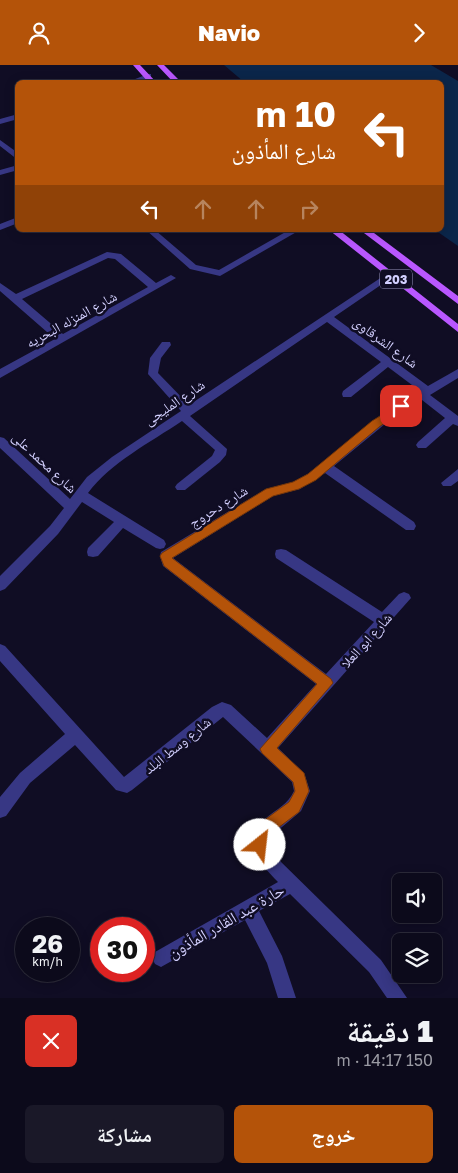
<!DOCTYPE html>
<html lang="ar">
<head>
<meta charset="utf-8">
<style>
  :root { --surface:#0c0a1b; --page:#1a1828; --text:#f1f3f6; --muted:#9a9aa3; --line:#2c2b3a; --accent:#b45309 }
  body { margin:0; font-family:"Golos Text","Noto Naskh Arabic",sans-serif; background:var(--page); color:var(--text); direction:rtl; height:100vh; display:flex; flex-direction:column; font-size:19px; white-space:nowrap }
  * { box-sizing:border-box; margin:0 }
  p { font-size:16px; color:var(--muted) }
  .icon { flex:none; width:28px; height:28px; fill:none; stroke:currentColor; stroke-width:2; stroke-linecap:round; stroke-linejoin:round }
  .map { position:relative; height:933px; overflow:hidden; direction:ltr }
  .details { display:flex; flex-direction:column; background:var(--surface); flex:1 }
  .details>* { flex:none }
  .hud { position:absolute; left:15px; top:15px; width:429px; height:152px; border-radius:8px; box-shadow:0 2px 12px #0003,0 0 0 1px var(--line); direction:rtl; background:#b45309; color:#fff; overflow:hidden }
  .fabs { position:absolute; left:392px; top:808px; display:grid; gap:10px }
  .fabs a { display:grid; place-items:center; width:50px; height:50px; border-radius:8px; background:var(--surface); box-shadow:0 2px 12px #0003,0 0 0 1px var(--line); font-size:25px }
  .speed { position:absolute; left:15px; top:852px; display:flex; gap:10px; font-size:25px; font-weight:700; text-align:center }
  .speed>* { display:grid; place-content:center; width:65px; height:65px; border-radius:50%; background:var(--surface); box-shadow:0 2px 12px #0003,0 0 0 1px var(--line); line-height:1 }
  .speed small { font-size:12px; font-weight:400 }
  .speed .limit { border:8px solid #d22; background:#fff; color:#111 }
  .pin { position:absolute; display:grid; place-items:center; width:42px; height:42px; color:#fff; margin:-21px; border-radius:10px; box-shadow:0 2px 8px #0006 }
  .me { position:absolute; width:55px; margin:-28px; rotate:29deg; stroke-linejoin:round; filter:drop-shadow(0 0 4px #0008) }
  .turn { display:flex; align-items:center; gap:18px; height:105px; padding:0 25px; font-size:22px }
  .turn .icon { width:65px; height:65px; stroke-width:2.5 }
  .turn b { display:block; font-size:35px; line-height:42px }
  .lanes { display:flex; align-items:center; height:48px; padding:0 25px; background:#0003; justify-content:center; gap:25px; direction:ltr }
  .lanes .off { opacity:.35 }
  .round { display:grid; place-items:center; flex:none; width:52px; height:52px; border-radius:8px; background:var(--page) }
  .summary { display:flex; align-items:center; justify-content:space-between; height:85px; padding:0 25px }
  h1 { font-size:30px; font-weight:800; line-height:38px }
  .action { display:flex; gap:10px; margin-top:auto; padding:10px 25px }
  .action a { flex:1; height:58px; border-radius:8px; background:var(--accent); color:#fff; font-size:20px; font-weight:800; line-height:58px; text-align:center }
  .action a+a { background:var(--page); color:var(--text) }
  header { display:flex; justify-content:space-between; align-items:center; height:65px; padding:0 25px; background:var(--accent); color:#fff; font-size:22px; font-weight:800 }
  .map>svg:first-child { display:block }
  .water { fill:#0b264a }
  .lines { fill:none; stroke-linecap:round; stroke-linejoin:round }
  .minor { fill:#373784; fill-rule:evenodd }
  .major { fill:#b957ff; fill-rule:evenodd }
  .route { fill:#b45309; stroke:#753606 }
  .labels { text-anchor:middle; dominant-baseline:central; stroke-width:5; stroke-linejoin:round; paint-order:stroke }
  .shield { fill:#100d24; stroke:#9896bd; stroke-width:1 }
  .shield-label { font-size:12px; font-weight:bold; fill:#d3d0ff }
  .street-label { font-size:14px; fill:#d3d0ff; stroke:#100d24 }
  .near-street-label { font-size:16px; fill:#d3d0ff; stroke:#100d24 }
</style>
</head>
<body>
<header><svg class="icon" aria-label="forward" viewBox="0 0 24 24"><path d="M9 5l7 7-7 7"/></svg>Navio<svg class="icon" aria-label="person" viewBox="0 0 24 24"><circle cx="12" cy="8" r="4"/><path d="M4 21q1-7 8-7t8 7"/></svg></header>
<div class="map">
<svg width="458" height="933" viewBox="0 0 458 933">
  <rect width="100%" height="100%" fill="#100d24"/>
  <path class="water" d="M224,0H431L458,16V181L435,165H441V18L244,17Z"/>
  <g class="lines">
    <path class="minor" d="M148,9H151V13L136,18H125Z
      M18,49V54L0,59V54Z
      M0,75L18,88V95L0,81Z
      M18,100V105L0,110V105Z
      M18,152V158L0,165V159Z
      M146,165H155L196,200L219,205L289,165H300L220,211L190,204Z
      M107,187L121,189L156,218L171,210L176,213L0,313V304L55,274L0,226V218L16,229ZM108,193L115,194L148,222L63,269L22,234Z
      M391,206L396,209L394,211L334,252L428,321L458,304V313L430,330L458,351V361L453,359L426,383H418L416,380L418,377L445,353L422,335L396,350L334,401L414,457L416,461L414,465H406L325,408L300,424L273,431L173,493L326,609L374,557L276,493L275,489L276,485L281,484L286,485L382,547L399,529L404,527L409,529L411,533L278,683L304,708L310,726L301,746L269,773L268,781L278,794L381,895L407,933H387L369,907L290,829L259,846L282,891L296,933H278L267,898L245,855L161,902L155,899L152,893L155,887L278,817C259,798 238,775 266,753C277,744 288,739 294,726L292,717L223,652L132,725L127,728L116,725L75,680L30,718L6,751L0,753V732L20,708L65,669L0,596V579L5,581L124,712L212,642L222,637L231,640L267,673L316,619L163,501L160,491L161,487L266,424L293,417L308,409L388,344L420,326L388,302L351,332H343L342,329L343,326L381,297L327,257L190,351L227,384L226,390L220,397L185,425H177L175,422L177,419L212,391L215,385L182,356C151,377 110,398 88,428L164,475L166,479L164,483L160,484L156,483L123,463L98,491L93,492L88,491L87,487L88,483L114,457L82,437L58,469L5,524L0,526V511L50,461L64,443L0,383V372L4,373L70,434L87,412L112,392L181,346L148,309L150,293L162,277H170L171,280L161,293L158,308L189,340Z
      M458,404V416L451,421H443L441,418Z"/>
    <path class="major" d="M133,0H140L157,18H149Z
      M157,0H164L182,18H174Z
      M329,165H339L458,259V267Z
      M360,165H370L458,231V239Z"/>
  </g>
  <path class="route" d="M401,338L405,339V344L379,362L316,415L299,424L273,431L172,493L331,614L333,618L277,683L304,708L309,726L299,747L270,769L265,785L260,787L255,785L252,780L259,759L289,737L295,726L293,717L262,688L260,684L317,619L164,501L160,491L162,488L266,424L293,417L308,409L372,356Z"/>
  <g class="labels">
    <rect class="shield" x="380" y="204.5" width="32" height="19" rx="4"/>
    <g class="shield-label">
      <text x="396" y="214">203</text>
    </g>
    <g class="street-label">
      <text transform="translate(71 254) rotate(-29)">شارع المنزله البحريه</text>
      <text transform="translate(386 277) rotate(36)">شارع الشرقاوى</text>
      <text transform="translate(174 337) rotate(-34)">شارع المليجى</text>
      <text transform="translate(45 397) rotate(43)">شارع محمد على</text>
      <text transform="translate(218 441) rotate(-32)">شارع دحروج</text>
      <text transform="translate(366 575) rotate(-48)">شارع ابو العلا</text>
      <text transform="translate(177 680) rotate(-39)">شارع وسط البلد</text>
    </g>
    <g class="near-street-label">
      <text transform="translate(226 856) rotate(-30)">حارة عبد القادر المأذون</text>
    </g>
  </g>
</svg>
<div class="fabs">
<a><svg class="icon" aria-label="sound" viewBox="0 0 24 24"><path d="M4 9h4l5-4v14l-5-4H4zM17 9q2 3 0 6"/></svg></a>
<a><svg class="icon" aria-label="layers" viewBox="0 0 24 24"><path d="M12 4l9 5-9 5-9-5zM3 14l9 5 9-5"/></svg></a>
</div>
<div class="speed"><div>26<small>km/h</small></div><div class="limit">30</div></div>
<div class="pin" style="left:401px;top:341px;background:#d93025"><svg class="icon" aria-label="arrive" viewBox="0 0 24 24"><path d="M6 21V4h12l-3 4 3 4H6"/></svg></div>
<svg class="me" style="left:260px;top:780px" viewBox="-20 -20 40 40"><circle r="19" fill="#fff"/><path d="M0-13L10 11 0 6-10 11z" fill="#b45309"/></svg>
<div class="hud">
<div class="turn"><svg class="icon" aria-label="left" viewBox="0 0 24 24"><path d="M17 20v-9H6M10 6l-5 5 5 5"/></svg><div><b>10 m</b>شارع المأذون</div></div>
<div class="lanes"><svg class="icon" aria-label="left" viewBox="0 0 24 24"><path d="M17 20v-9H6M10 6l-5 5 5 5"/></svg><svg class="icon off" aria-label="ahead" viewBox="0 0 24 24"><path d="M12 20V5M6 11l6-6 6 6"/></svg><svg class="icon off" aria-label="ahead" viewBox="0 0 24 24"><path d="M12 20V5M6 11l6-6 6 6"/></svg><svg class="icon off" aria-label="right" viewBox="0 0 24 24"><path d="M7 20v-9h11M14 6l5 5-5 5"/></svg></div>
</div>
</div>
<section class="details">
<div class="summary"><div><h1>1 دقيقة</h1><p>150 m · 14:17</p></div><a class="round" style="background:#d93025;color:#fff"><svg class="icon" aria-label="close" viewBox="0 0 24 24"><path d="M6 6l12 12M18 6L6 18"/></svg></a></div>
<div class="action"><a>خروج</a><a>مشاركة</a></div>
</section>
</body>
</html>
